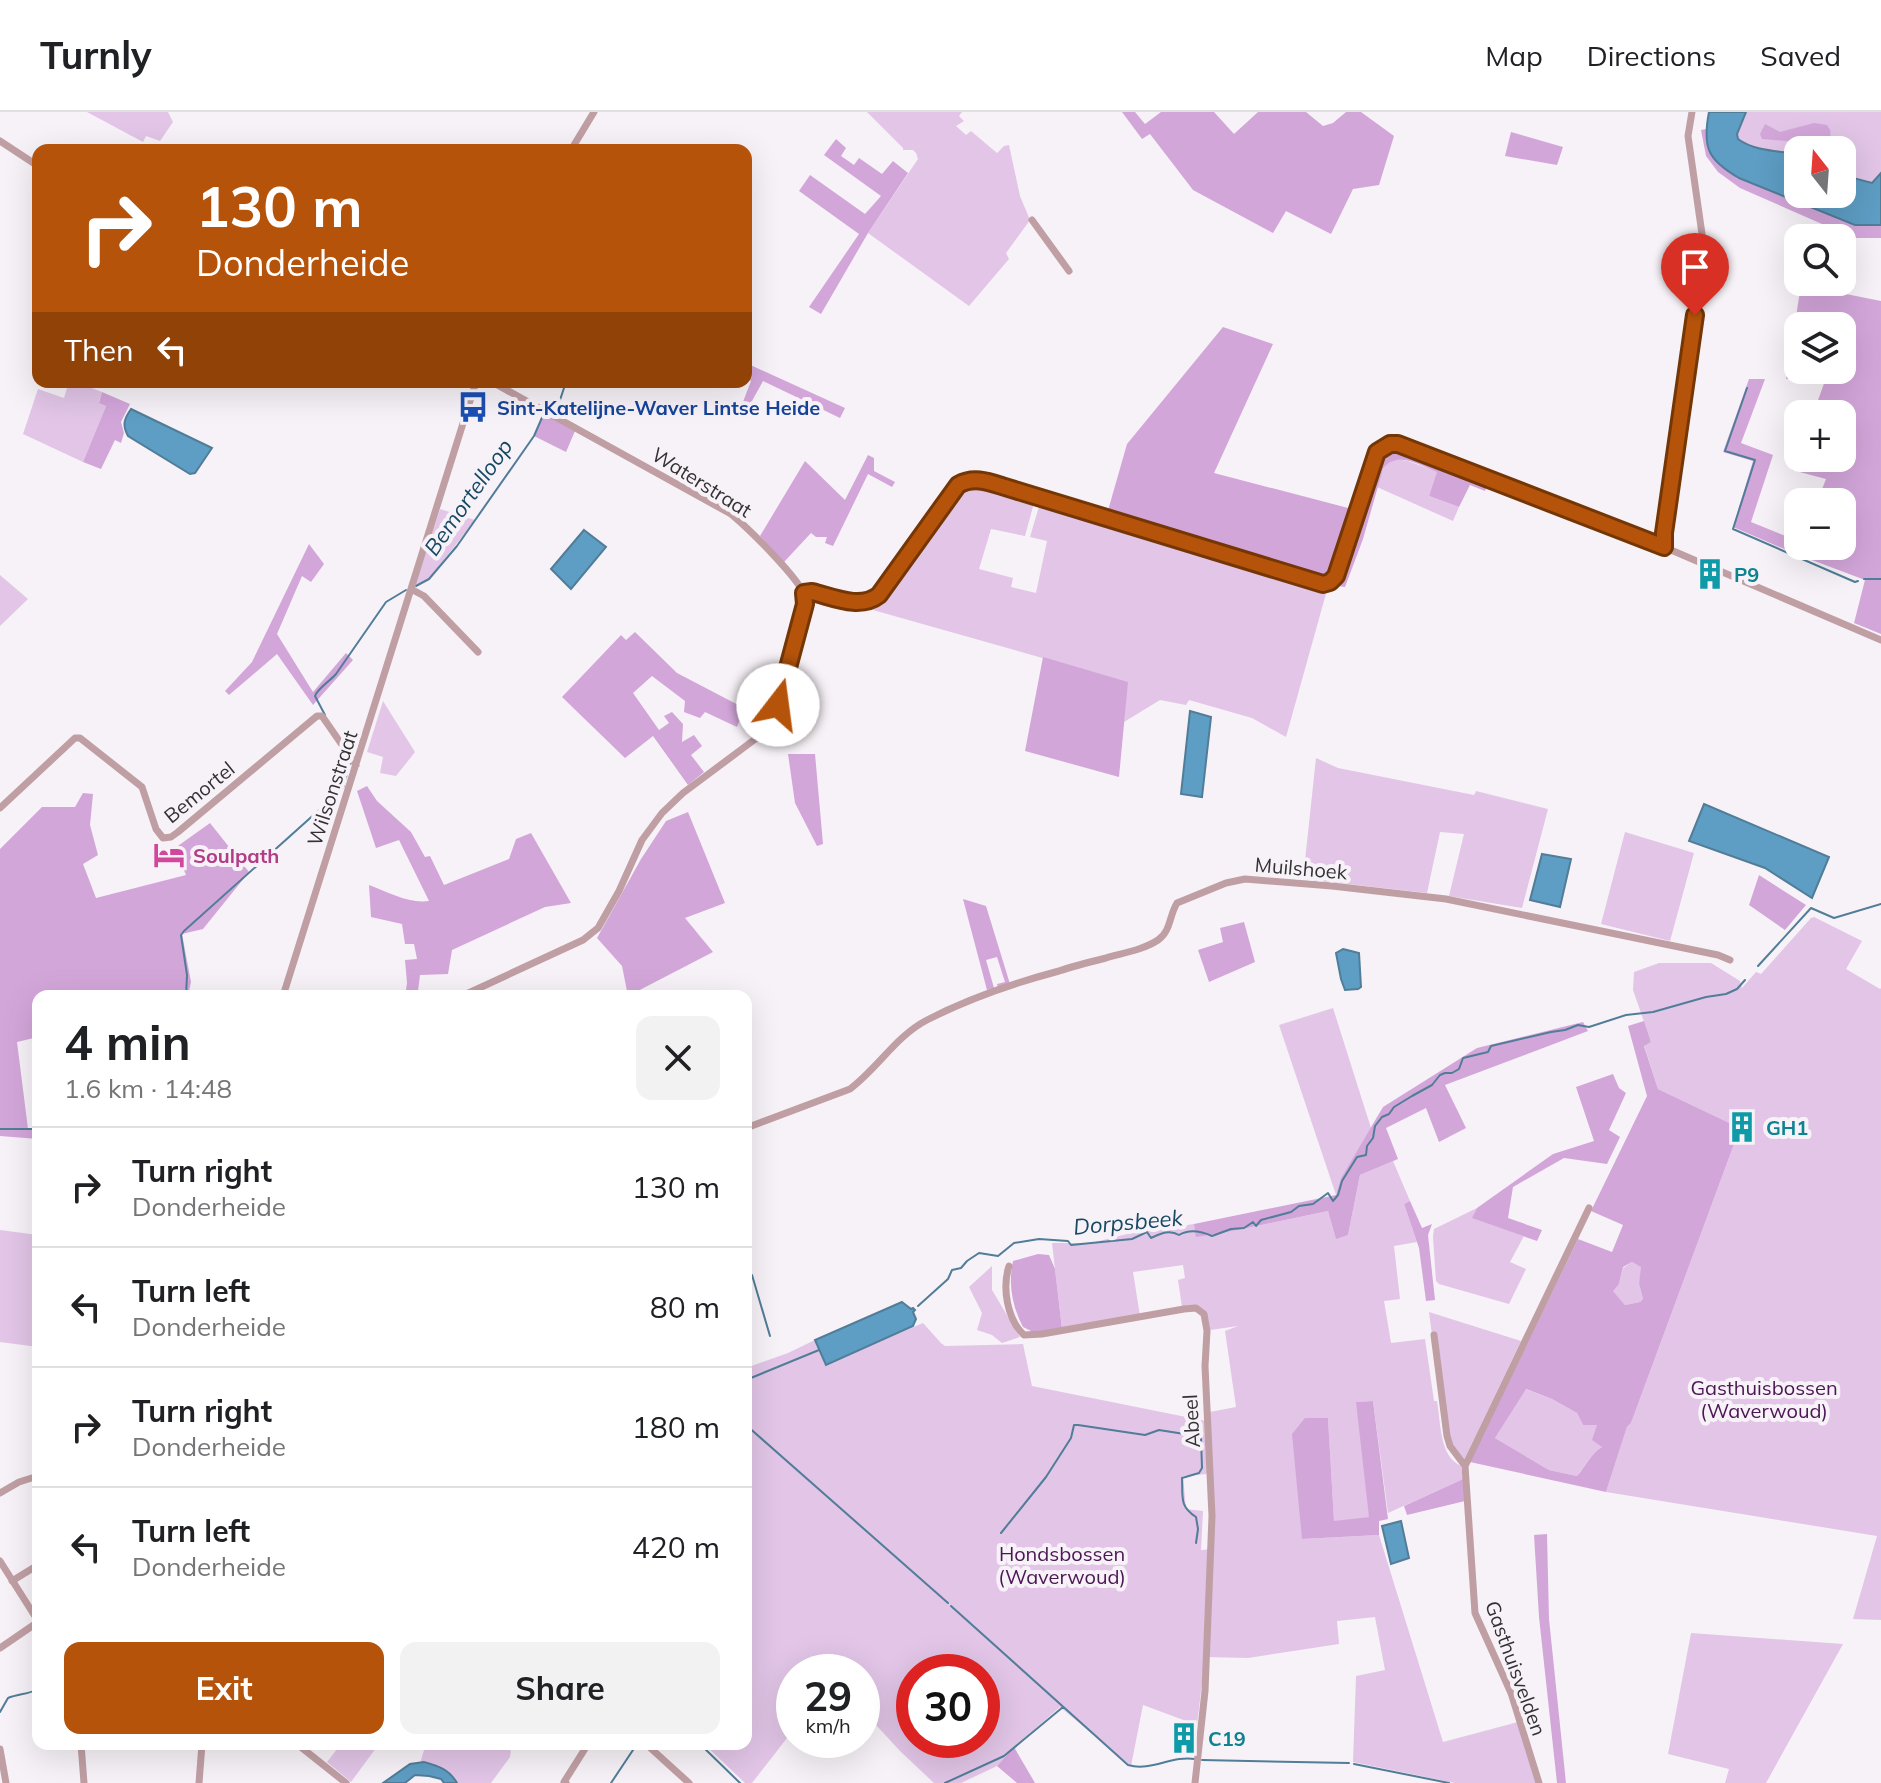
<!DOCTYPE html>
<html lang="en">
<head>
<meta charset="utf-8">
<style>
  :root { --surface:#fff; --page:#f2f2f2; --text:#202124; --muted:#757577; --line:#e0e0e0; --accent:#b45309 }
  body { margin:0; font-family:Mulish,sans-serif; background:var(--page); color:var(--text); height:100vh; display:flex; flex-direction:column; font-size:30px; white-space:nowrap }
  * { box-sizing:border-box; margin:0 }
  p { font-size:26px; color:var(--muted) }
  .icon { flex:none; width:44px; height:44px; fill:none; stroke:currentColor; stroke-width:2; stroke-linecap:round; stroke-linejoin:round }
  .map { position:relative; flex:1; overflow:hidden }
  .side { position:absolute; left:32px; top:878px; width:720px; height:760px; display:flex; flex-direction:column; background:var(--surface); border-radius:16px; box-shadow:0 8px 32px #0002 }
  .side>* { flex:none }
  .guide { position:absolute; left:32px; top:32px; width:720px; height:244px; border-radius:16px; box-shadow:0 8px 32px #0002; background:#b45309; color:#fff; overflow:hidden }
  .needle { width:52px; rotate:343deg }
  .controls { position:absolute; left:1784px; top:24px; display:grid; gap:16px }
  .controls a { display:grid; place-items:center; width:72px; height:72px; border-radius:16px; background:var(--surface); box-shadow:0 8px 32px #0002; font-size:40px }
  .speed { position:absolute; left:776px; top:1542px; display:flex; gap:16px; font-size:40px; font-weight:700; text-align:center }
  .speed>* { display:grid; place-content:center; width:104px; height:104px; border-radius:50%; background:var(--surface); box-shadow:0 8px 32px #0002; line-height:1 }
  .speed small { font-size:20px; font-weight:400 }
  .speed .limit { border:12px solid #d22; background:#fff; color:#111 }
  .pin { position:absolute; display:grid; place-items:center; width:68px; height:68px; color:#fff; margin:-82px -34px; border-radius:50% 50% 50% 0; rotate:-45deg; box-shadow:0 0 8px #0007 }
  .pin .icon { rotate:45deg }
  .me { position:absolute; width:88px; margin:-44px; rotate:15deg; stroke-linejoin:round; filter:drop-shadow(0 0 6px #0008) }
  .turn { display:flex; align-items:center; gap:28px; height:168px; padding:0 32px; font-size:36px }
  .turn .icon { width:104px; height:104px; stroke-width:2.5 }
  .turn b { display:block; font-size:56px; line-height:68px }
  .then { display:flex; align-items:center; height:76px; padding:0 32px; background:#0003; gap:16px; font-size:30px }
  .round { display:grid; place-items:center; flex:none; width:84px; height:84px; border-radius:16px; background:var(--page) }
  .headline { display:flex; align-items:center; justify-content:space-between; height:136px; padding:0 32px }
  h1 { font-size:48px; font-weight:700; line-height:60px }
  .action { display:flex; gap:16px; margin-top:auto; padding:16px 32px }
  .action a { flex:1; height:92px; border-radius:16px; background:var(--accent); color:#fff; font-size:32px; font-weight:700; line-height:92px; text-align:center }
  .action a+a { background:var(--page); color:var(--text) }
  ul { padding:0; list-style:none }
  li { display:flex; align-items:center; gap:24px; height:120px; padding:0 32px; border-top:2px solid var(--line) }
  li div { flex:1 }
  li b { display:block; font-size:30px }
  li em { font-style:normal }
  header { display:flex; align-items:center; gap:48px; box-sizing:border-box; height:112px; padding:0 40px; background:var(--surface); border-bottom:2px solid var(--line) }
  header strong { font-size:38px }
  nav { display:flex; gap:44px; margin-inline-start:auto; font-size:28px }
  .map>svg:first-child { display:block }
  .green { fill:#e2c5e7; fill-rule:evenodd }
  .forest { fill:#d3a6da; fill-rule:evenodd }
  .water { fill:#5e9dc4; stroke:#517d98; stroke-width:2 }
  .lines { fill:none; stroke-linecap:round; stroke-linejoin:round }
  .stream { stroke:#517d98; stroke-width:2 }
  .minor { stroke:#c09fa4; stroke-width:7 }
  .route-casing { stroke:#753606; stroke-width:20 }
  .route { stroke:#b45309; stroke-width:14 }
  .labels { text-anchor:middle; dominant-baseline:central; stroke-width:8; stroke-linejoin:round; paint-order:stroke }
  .transit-label { font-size:20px; font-weight:bold; fill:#164399; stroke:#f7f2f7; text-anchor:start }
  .street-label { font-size:20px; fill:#333133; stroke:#f7f2f7 }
  .culture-label { font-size:20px; font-weight:bold; fill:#0d838f; stroke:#f7f2f7; text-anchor:start }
  .hotel-label { font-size:20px; font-weight:bold; fill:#b23c85; stroke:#f7f2f7; text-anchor:start }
  .park-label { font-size:20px; fill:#4b1654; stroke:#f7f2f7 }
  .water-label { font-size:22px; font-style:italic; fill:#174864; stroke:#f7f2f7 }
</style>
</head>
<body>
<header>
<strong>Turnly</strong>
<nav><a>Map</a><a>Directions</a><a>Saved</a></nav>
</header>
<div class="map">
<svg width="1881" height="1671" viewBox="0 0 1881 1671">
  <rect width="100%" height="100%" fill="#f7f2f7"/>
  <path class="green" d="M87,0H168L173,10L160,29L146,24L143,30Z
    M867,0H962L959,4L964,9L956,14L966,23L971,19L997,41L1004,34L1009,33L1020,84L1030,108L1006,141L1009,147L969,194L868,121L918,47L916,41L913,38H903V36Z
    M1746,0H1881V61L1872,71L1842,63V38H1798V42C1778,39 1754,39 1738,26L1737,22Z
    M69,270H76L102,280L99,290L106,294L83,350L23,322L38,277L64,286Z
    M1396,347L1408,349L1438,360L1429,384L1459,395L1453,409L1377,375C1381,362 1382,352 1396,347Z
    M975,373L1034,391L1025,424L991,417L979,457L1013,466L1011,475L1036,481L1047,429L1030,425L1040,391L1327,478L1286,625L1252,606L1189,588L1186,593L1160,588L1124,610L1127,570L873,498L958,380L966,375Z
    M440,397L475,408L429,467L415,474Z
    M0,463L28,487L0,514Z
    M383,589L415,640L396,664L380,661L383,645L367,640Z
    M1316,646L1338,656L1474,683L1476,679L1548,697L1522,796L1449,784L1464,722L1440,720L1427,781L1303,767Z
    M1625,720L1694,741L1670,829L1601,812Z
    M1814,805L1862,829L1846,857L1880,877L1881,876V1508L1853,1507L1877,1424L1606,1380L1627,1315L1631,1311L1740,1016L1658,977L1644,933L1651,930L1633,878L1634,860L1659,851H1711L1740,869L1742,876L1756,860L1761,862L1811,806Z
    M1333,896L1371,1016L1341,1066L1336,1083L1279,913Z
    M1393,1049L1410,1089L1404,1092L1417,1130L1394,1134L1400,1187L1384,1189L1391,1231L1425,1227L1434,1289H1437C1441,1311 1439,1344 1461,1354L1463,1367L1388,1401L1373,1289L1357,1290L1370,1405L1334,1410L1328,1306L1302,1427L1379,1423L1443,1630L1518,1610L1537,1671H1455L1353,1650L1356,1564L1385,1558L1375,1505L1337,1509L1339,1532L1248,1546L1205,1545L1197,1613L1143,1593L1131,1654L1060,1595L1014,1635L997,1654L961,1671H934L901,1640L862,1598V1560H794V1617L752,1671H745L704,1632H746V1256L788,1241L815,1228L826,1253L923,1211L941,1231L945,1234L1023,1232L1032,1274L1206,1309L1207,1362L1183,1364L1186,1397L1203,1399L1201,1438L1213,1437L1210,1300L1236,1295L1225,1219L1238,1214L1210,1218C1207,1197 1204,1192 1182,1195L1178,1168L1185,1166L1183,1153L1133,1160L1140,1204L1062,1217L1052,1131H1091L1127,1122L1194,1112L1197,1124L1238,1118L1328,1099L1336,1126L1348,1123L1360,1063ZM914,1560H982V1628H914Z
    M1477,1096L1473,1106L1524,1124L1510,1150L1526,1157L1509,1192L1439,1172L1436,1169L1433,1125L1434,1117Z
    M0,1118L38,1123V1235L0,1230Z
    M1632,1150L1642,1155L1639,1172L1643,1187L1640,1190L1625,1193L1612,1178L1619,1172L1623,1156Z
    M992,1154V1178L1020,1225L1002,1231L992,1223L977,1218L982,1201L969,1175Z
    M1429,1200L1521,1229L1464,1348L1451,1339L1439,1278Z
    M1525,1277L1552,1287L1577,1301L1583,1313H1598L1602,1335C1591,1341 1586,1353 1577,1364L1549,1358L1495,1326Z
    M1691,1521L1843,1532L1766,1671H1725L1729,1657L1668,1642Z
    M341,1632H379L351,1670L327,1650Z
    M426,1632C450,1632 492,1626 511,1639L510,1645L491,1671H457L453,1664L420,1651Z"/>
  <path class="forest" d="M1122,0H1135L1145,12L1161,0H1214L1234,22L1258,0H1306L1323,14L1333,11L1346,0H1361L1394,24L1379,73L1353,77L1331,122L1286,99L1273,121L1193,78L1150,22L1142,27Z
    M1814,11L1827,13L1830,18L1832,38H1822L1799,30L1762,27L1760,22L1765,12L1780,20Z
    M1706,17L1708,36L1739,66L1855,113H1881V126H1854L1740,76L1718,60L1706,44L1701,18Z
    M1511,20L1563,35L1557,53L1505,44Z
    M836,27L846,36L841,44L854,53L859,46L882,62L893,49L908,61L868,121L821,202L809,195L859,122L799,79L810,63L865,102L881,84L824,43Z
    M1801,173L1881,189V522L1854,511L1865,468L1796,442L1733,415L1753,349L1723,340L1749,267H1765L1741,331L1773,343L1751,410L1798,429V434H1842V390H1817L1826,367L1792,358L1798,343V346H1842V302H1813L1826,266L1786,267ZM1798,214H1842V258H1798Z
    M1223,215L1273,232L1214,361L1352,397L1333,459L1325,466L1107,402L1127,332Z
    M746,251L845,296L840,306L763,269L747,298L741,295L751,269L746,266Z
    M102,280L130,292L121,310L124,321L121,331L115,328L101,357L83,350L106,294L99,291Z
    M545,300L575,319L566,340L534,324Z
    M1398,337L1488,371L1485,379L1470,373L1459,395L1429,384L1437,360C1420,353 1396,338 1383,357L1363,427L1345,475L1338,474L1378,349L1383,343Z
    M868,343L874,346V359L895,370L892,375L868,362L833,434L825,431L827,425H816L811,421L784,450L760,424L805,349L845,388Z
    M309,432L324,452L311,470L302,464L277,522L313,580L346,541L353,548L313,593L277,542L229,583L225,579L252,550Z
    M635,520L677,561L744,596L737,615L705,600L700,606L684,600L685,589L652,564L633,581L659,618L669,611L664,604L672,600L683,612L682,630L694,623L702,634L691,643L704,660L688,673L653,624L625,646L562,585L621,523L626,528Z
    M1043,545L1128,570L1119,665L1025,639Z
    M788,642H815L823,732L817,734L795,691Z
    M367,674L377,689L411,720L425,745L430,744L444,773L509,747L516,727L531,721L571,791L545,795L452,838L448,862L420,863L418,879L433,884H405L407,871L405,848L417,847L414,832H405L402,812L371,805L369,773C388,780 409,792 429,789L399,728L376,736L357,679Z
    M83,681L93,682L90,713L98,743L83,752L96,786L186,763L175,736L210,711L249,760L203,817L182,822L191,870L188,884H38V925L17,930L28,1017L38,1019V1027L0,1024V737L42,695H75Z
    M688,700L725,791L685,806L713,840L632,882V884H628L622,854L597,826L641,747L666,709Z
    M1759,763L1806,793L1785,818L1749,793Z
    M963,787L986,794L1010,872L998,876L997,872L1005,870L997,845L986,848L994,876L987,878Z
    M1244,810L1255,850L1209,870L1198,838L1223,830L1220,816Z
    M1644,909L1651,930L1644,934L1658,977L1740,1016L1631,1311L1627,1315L1606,1380L1470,1350L1578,1127L1612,1140L1623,1113L1591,1099L1647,984L1628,914ZM1632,1150L1641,1155L1639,1172L1643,1187L1640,1190L1625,1193L1613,1179L1619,1172L1623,1155ZM1526,1277L1552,1287L1577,1301L1583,1313H1597L1592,1328L1602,1335C1591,1341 1586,1354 1577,1364L1549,1358L1495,1326Z
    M1583,910L1588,919L1445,973L1466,1016L1439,1030L1426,996L1386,1016L1398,1047L1360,1063L1348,1123L1336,1127L1328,1099L1238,1118L1196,1125L1194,1112L1336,1083L1341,1066L1383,995L1477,936Z
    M1613,962L1619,976L1626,981L1609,1018L1620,1025L1607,1052L1564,1046L1513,1075L1508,1106L1542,1118L1537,1129L1472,1106L1477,1096L1553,1042L1594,1029L1576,975Z
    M1410,1089L1422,1116L1432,1112L1428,1123L1435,1188L1426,1189L1419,1136L1404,1092Z
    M1038,1142L1049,1143L1055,1157L1062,1217L1033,1220L1023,1215C1012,1194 1008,1172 1013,1149Z
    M1373,1289L1388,1407L1379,1409V1423L1302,1427L1292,1322L1305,1306H1328L1334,1409L1369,1405L1356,1290Z
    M1463,1367L1465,1389L1407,1403L1404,1394Z
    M1547,1422L1549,1507L1566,1671H1557L1539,1505L1534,1423Z
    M1014,1635L1035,1671H1017L997,1654Z"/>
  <path class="water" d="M1709,0H1746L1737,22L1738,27C1754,39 1778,39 1798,42V82H1842V63L1872,71L1881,61V113H1855L1739,66C1708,48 1702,36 1709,0Z
    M131,297L212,336L195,361L190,362L128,324C122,313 124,307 131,297Z
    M584,418L606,435L571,477L551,457Z
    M1190,599L1211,605L1202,685L1181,682Z
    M1704,692L1829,745L1812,786L1765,756L1689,729Z
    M1542,742L1571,747L1560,795L1530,788Z
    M1343,837L1359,841L1361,875L1358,877L1345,878L1341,867L1336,841Z
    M902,1190L911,1197L913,1196L915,1198L913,1200L916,1207L913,1214L826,1253L815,1228Z
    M1401,1409L1409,1446L1391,1452L1382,1414Z
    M424,1650C438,1654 449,1657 457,1671H444L441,1667L429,1664L415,1663L405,1671H383L410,1652Z"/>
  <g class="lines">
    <path class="stream" d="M1747,276L1725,339L1755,348L1733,417L1855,470L1858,469
      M548,295L556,300L566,270
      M1864,467H1881
      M416,474L429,467L457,434L534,324L544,301
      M325,603L315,584C317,577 330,569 336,562L386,490L406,478
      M1758,854L1811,796L1834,806L1881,792
      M186,884L187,863L181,823L184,819L337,682L343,676L350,651
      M0,1017H38
      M752,1163L770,1224
      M918,1194L948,1167L952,1158L961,1156L967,1149L979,1141L998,1144L1014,1131L1039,1127L1068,1129L1071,1133L1132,1127L1147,1120L1151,1126C1160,1122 1169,1117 1179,1123C1189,1117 1201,1119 1212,1124L1231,1117L1244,1116L1253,1110L1256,1114L1261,1108L1291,1100L1299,1094L1313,1092L1328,1081L1333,1089L1338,1083L1342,1069L1357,1045L1366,1043L1367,1034L1373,1026L1375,1014L1382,1005L1389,1002L1394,995L1412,984L1432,973L1440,963L1445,961H1452L1459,957L1463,946L1488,940L1491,934L1551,920L1565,918L1578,913L1589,915L1626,903L1653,900L1706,885L1726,882L1737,877L1745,868
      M746,1268L819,1238
      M746,1313L948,1491
      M1001,1421L1046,1365L1071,1326L1074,1313H1078L1145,1323L1159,1318L1197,1324L1201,1326L1202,1356L1199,1361L1182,1366C1183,1385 1179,1394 1196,1405L1198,1417L1196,1431
      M951,1494L1128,1653C1151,1660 1172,1643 1195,1647
      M0,1600L8,1586C18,1582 30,1582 38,1577
      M700,1632L740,1671
      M1202,1648L1349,1651
      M1354,1652L1449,1671
      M611,1671L637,1632
      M945,1671L1004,1644L1063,1595"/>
    <path class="minor" d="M0,29L38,54
      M571,38L594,0
      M1032,108L1069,159
      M1664,435V421L1704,136L1688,24L1692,0
      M411,477L424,484L478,540
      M804,481L812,480C833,485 860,498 879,483L958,373C973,364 989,370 1005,375L1323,472L1330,470L1336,464L1377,340L1390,332H1398L1664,435L1881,528
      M0,696L75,626H80L142,675L156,717L163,726L171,725L178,720L317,604H322L356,653
      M283,884L476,270
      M462,884L583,828L598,816L619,779L642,728L662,701L683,681L762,622L774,607L806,486C800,467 749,417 731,402L492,270
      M746,1016L850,977C878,956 896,924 927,908C968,887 1014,871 1059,859C1074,854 1090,850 1106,846C1123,841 1143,838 1158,828C1171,819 1169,804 1177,791L1226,771L1245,767L1332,774L1446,787L1718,843L1730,848
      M1009,1154C1002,1176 1007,1207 1024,1223L1042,1222L1184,1197L1196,1196L1204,1202L1207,1219L1205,1254L1212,1404L1205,1579L1195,1671
      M1434,1223L1447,1324L1450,1334L1465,1354
      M0,1381L19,1370L38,1364
      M0,1449L38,1509
      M12,1469L38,1453
      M0,1536L38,1510
      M81,1632L84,1671
      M297,1632L346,1671
      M646,1632L689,1671
      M0,1637L6,1671
      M199,1671L202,1632
      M566,1671L564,1670L588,1632
      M1539,1671L1511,1581L1475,1501L1465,1354L1589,1096"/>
  </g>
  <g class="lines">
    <defs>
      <path id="route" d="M778,593L805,492L804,481L812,480C833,485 860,498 879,483L958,373C974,364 989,370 1005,375L1323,472L1330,470L1336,464L1377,340L1390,332H1398L1664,435V421L1695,203"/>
    </defs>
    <use href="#route" class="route-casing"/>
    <use href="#route" class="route"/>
  </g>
  <defs>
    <symbol id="bus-bare" viewBox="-9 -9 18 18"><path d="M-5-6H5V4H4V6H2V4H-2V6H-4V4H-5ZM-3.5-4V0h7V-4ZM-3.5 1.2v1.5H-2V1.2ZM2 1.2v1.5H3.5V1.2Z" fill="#1a4fb4" stroke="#f7f2f7" stroke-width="2.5" paint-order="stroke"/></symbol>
    <symbol id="building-bare" viewBox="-9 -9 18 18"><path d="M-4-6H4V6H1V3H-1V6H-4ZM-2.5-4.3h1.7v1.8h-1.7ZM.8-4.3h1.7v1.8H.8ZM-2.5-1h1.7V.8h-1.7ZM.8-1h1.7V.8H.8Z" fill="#0f9aa8" stroke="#f7f2f7" stroke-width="2.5" paint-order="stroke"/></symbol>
    <symbol id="hotel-bare" viewBox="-9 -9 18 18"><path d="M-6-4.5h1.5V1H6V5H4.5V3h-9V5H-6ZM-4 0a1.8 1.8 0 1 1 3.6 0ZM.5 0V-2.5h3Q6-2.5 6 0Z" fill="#d1479c" stroke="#f7f2f7" stroke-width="2.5" paint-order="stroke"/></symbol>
  </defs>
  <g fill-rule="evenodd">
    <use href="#bus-bare" x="451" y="273" width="44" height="44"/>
    <use href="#building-bare" x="1688" y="440" width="44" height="44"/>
    <use href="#hotel-bare" x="147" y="721" width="44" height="44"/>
    <use href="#building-bare" x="1720" y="993" width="44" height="44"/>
    <use href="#building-bare" x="1162" y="1604" width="44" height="44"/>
  </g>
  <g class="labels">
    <g class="transit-label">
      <text x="497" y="295">Sint-Katelijne-Waver Lintse Heide</text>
    </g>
    <g class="street-label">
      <text transform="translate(702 370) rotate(32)">Waterstraat</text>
      <text transform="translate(332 676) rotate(-72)">Wilsonstraat</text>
      <text transform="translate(199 680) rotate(-39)">Bemortel</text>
      <text transform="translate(1301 756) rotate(5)">Muilshoek</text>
      <text transform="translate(1191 1309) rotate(-93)">Abeel</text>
      <text transform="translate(1516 1556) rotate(70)">Gasthuisvelden</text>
    </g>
    <g class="culture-label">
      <text x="1734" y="462">P9</text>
      <text x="1766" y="1015">GH1</text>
      <text x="1208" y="1626">C19</text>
    </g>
    <g class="hotel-label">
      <text x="193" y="743">Soulpath</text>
    </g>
    <g class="park-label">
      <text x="1764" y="1275">Gasthuisbossen<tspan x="1764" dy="23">(Waverwoud)</tspan></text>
      <text x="1062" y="1441">Hondsbossen<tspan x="1062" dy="23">(Waverwoud)</tspan></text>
    </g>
    <g class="water-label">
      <text transform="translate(468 385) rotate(-55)">Bemortelloop</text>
      <text transform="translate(1128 1110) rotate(-5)">Dorpsbeek</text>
    </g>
  </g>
</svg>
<div class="controls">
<a><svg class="needle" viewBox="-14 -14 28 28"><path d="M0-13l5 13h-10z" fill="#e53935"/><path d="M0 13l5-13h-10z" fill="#757577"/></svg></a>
<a><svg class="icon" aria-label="search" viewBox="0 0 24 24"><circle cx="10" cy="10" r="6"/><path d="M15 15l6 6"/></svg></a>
<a><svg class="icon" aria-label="layers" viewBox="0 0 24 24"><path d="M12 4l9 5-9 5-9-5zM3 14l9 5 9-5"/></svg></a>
<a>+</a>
<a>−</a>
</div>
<div class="speed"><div>29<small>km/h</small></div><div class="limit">30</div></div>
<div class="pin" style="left:1695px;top:203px;background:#d93025"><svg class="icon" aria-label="arrive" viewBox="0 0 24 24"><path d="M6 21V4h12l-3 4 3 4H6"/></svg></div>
<svg class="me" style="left:778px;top:593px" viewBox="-20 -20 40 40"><circle r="19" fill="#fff"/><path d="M0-13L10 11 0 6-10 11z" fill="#b45309"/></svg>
<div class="guide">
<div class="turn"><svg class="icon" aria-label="right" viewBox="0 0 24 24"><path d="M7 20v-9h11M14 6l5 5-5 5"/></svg><div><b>130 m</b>Donderheide</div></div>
<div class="then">Then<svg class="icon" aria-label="left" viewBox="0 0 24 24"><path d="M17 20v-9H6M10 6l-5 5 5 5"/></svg></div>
</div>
<section class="side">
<div class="headline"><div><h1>4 min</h1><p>1.6 km · 14:48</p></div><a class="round"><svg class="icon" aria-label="close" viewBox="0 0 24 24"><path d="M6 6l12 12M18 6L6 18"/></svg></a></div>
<ul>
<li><svg class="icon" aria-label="right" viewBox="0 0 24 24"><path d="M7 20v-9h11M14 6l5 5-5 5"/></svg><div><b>Turn right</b><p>Donderheide</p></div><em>130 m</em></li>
<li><svg class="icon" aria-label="left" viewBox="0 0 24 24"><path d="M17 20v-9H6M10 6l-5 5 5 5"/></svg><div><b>Turn left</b><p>Donderheide</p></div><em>80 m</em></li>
<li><svg class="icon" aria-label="right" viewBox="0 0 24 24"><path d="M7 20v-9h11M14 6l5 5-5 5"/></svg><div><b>Turn right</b><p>Donderheide</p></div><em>180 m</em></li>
<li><svg class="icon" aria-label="left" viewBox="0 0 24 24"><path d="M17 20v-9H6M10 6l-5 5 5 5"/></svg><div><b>Turn left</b><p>Donderheide</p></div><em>420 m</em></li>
</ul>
<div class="action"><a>Exit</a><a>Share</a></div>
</section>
</div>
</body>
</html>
